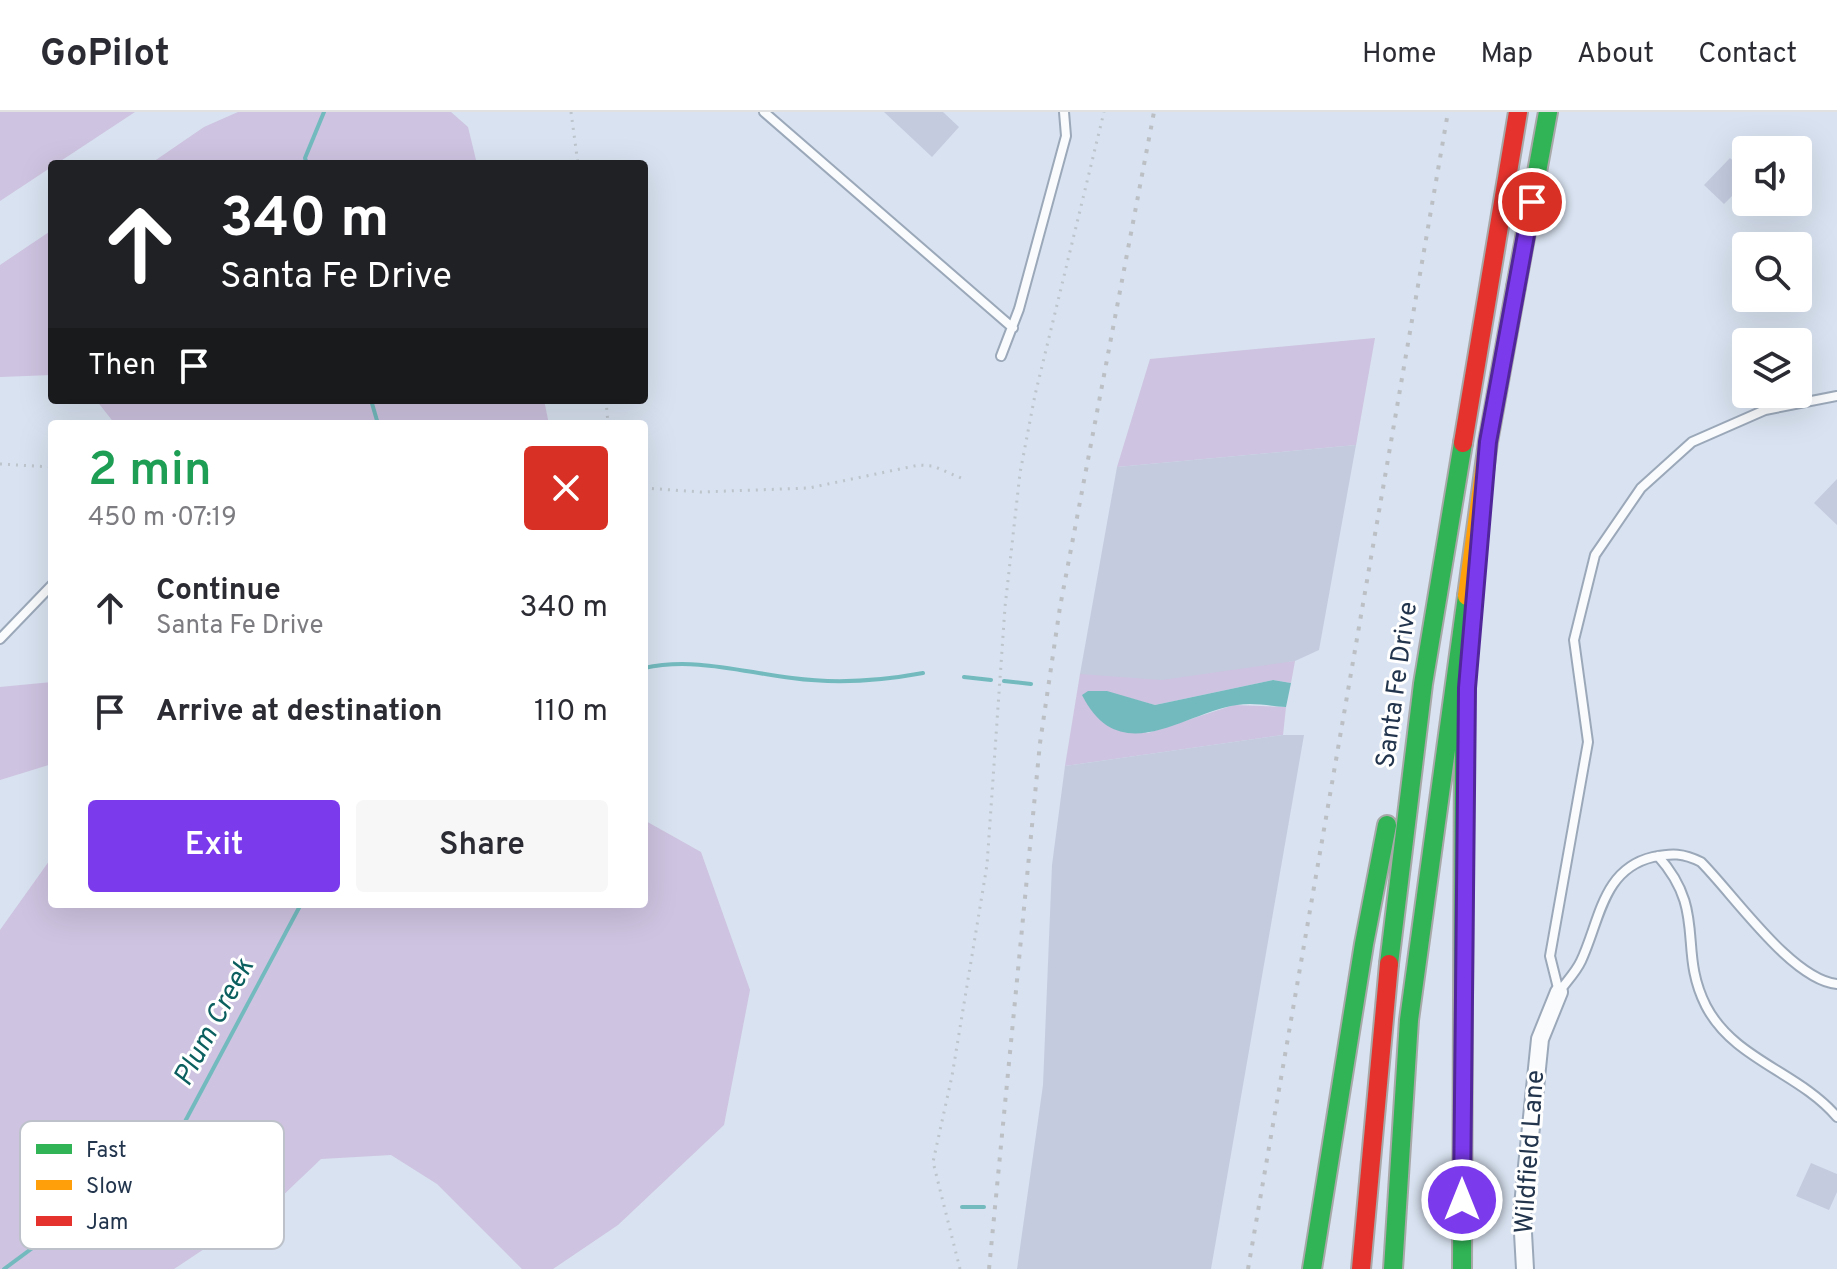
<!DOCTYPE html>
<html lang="en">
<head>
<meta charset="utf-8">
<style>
  :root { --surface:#fff; --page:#f7f7f7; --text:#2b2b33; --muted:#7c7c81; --line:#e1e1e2; --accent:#7c3aed }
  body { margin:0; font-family:Overpass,sans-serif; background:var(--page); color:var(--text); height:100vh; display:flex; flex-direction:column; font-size:30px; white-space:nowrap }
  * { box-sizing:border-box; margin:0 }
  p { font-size:26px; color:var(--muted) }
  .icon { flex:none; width:44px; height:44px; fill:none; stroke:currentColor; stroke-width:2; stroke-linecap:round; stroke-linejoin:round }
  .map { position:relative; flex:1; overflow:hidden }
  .details { position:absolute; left:48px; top:308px; width:600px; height:488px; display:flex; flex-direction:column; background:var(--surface); border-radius:8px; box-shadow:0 8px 32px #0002 }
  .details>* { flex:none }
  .banner { position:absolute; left:48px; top:48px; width:600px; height:244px; border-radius:8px; box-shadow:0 8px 32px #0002; background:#202124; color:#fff; overflow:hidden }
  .tools { position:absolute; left:1732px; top:24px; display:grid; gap:16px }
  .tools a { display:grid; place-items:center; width:80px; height:80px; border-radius:8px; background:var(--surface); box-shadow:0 8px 32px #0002; font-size:40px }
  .pin { position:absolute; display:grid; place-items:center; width:68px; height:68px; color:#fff; margin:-34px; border:4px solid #fff; border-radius:50%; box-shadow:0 2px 8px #0007 }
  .me { position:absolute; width:88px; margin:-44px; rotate:0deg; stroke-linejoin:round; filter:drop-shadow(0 0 6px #0008) }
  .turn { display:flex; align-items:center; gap:28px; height:168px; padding:0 40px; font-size:36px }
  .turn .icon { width:104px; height:104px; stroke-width:2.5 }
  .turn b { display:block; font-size:56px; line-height:68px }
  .then { display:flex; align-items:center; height:76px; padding:0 40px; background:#0003; gap:16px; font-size:30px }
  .round { display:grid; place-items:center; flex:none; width:84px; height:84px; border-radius:8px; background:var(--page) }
  .head { display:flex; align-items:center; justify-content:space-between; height:136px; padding:0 40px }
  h1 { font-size:48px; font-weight:600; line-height:60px; color:#1e9e55 }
  .action { display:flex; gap:16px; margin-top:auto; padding:16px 40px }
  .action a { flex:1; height:92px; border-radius:8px; background:var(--accent); color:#fff; font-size:32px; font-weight:600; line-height:92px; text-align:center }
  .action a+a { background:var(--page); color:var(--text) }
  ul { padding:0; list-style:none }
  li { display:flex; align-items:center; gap:24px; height:104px; padding:0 40px }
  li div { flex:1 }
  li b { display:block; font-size:30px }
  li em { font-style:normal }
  header { display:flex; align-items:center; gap:48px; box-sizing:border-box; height:112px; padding:0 40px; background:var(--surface); border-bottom:2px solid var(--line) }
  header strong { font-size:38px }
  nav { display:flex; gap:44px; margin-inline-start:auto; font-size:28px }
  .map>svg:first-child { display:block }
  .green { fill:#cec3e0 }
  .water { fill:#73babe }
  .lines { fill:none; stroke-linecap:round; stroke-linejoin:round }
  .stream { stroke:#73babe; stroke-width:4 }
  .building { fill:#c4cbdf }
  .lane-casing { stroke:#9ba8b9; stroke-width:12 }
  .street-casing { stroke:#9ba8b9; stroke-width:20 }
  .fast-casing { stroke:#a8a8a8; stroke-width:22 }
  .slow-casing { stroke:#a8a8a8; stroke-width:22 }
  .jam-casing { stroke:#a8a8a8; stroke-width:22 }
  .path { stroke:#bdc4cb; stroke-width:3; stroke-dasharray:2 6; stroke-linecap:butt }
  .lane { stroke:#f9fbfd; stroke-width:8 }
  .street { stroke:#f9fbfd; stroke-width:16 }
  .fast { stroke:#30b455; stroke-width:18 }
  .slow { stroke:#ff9f0a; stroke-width:18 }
  .jam { stroke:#e5322d; stroke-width:18 }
  .rail { stroke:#bcc0c5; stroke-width:4; stroke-dasharray:4 8; stroke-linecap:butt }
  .route-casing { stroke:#51269a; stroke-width:20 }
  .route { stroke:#7c3aed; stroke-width:14 }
  .labels { text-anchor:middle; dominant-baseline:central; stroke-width:6; stroke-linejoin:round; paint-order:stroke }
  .street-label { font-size:26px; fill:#22354d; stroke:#fff }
  .water-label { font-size:28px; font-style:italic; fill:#0b5f5f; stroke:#fff }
  .key { fill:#fff; stroke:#bdc2ca; stroke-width:2 }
  .key-label { font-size:22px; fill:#22354d }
</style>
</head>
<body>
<header>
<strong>GoPilot</strong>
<nav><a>Home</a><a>Map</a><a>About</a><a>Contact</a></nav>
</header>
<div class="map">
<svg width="1837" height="1157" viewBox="0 0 1837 1157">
  <rect width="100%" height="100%" fill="#d8e2f0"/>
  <path class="green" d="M0,0H135L0,89Z
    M238,0H451L468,15L477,52H150L204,15Z
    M52,118V263L0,265V153Z
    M1375,226L1356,333L1117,355L1150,247Z
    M96,288H544L549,312H115Z
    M1295,549L1291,571L1273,568L1155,593L1122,584L1084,587L1102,607L1148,621L1234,593L1286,595L1283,623L1065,654L1080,562Z
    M52,570V652L0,668V575Z
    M644,708L701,740L750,878L724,1013L618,1113L553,1157H522L437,1072L391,1043L321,1047L278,1088L174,1157H0V818L52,745V792H644Z"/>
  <path class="water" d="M1273,568L1291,571L1286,595C1270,594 1253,590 1237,593C1185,600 1120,659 1082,583L1088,579H1107L1155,593Z"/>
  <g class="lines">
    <path class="stream" d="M307,52L305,46L324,0
      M371,288L378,312
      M644,556C694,545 742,560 792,566C836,572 880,569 923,561
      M964,565L991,568
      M1004,569L1031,572
      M962,1095H984
      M4,1157L173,1032L301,792"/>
  </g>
  <path class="building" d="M884,0H943L959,15L932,45Z
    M1730,46L1746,61V84L1739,77L1724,92L1704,73Z
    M1356,333L1319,538L1295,549L1162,568L1080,562L1117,355Z
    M1837,367V413L1814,391Z
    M1283,623H1304L1211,1157H1017L1043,973L1052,753L1065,654Z
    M1811,1051L1837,1062V1080L1829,1098L1796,1084Z"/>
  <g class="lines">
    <defs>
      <path id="lane" d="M764,0L1013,216
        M1001,244L1019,197L1066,24L1064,0
        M0,527L52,473
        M1658,744C1708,800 1677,837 1706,894C1734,948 1799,960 1837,1005
        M1559,880L1550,844L1588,630L1574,528L1595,443L1641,376L1692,330L1765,298L1837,284
        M1559,880C1566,870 1576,860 1581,849C1600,809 1602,757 1653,745C1672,741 1683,741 1701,750C1734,783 1792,868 1837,872"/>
      <path id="street" d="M1525,1157L1522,1103L1540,927L1559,880"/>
      <path id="fast" d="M1516,175L1548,0
        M1389,852L1423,572L1463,331
        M1312,1157L1364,832L1387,713
        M1393,1157L1409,908L1467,484
        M1462,1157L1464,627"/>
      <path id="slow" d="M1467,484L1488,330L1516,175"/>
      <path id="jam" d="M1463,331L1518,0
        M1361,1157L1389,852"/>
    </defs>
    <use href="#lane" class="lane-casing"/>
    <use href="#street" class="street-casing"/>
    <use href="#fast" class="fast-casing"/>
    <use href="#slow" class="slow-casing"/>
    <use href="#jam" class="jam-casing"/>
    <path class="path" d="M571,0L578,52
      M606,288L608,312
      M0,352L52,355
      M644,376L701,380L809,376L919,353L933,354L961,366
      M960,1157L933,1050L952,964L987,753L1005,495L1020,361L1035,283L1104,0"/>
    <use href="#lane" class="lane"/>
    <use href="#street" class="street"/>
    <use href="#fast" class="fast"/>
    <use href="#slow" class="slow"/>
    <use href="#jam" class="jam"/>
    <path class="rail" d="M989,1157L1040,631L1060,495L1154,0
      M1248,1157L1448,0"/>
  </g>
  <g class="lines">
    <defs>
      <path id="route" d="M1462,1088L1467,576L1488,330L1532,90"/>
    </defs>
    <use href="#route" class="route-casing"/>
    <use href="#route" class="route"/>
  </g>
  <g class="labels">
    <g class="street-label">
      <text transform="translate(1398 573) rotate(-82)">Santa Fe Drive</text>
      <text transform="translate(1531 1040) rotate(-86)">Wildfield Lane</text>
    </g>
    <g class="water-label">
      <text transform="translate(215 911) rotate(-62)">Plum Creek</text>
    </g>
  </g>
  <rect x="20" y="1009" width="264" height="128" rx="12" class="key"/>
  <rect x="36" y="1032" width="36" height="10" fill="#30b455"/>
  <rect x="36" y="1068" width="36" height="10" fill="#ff9f0a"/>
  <rect x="36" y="1104" width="36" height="10" fill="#e5322d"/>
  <g class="key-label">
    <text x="86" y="1045">Fast</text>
    <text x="86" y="1081">Slow</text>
    <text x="86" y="1117">Jam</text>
  </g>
</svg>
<div class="tools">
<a><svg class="icon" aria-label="sound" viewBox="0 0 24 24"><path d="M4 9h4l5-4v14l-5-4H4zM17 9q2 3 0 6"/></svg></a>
<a><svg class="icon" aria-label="search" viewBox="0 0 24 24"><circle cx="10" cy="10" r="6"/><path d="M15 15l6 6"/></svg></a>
<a><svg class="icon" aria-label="layers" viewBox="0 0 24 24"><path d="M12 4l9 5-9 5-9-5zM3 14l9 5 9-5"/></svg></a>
</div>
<div class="pin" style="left:1532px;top:90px;background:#d93025"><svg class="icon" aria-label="arrive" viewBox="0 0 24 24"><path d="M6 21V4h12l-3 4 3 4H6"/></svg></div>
<svg class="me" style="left:1462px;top:1088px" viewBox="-20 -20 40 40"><circle r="17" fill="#7c3aed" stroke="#fff" stroke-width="3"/><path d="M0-11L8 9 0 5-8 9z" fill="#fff"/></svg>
<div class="banner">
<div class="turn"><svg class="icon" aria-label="ahead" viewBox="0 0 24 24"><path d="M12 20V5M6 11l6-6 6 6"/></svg><div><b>340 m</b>Santa Fe Drive</div></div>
<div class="then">Then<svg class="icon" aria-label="arrive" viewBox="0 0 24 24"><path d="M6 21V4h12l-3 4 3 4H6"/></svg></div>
</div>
<section class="details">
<div class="head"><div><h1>2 min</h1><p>450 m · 07:19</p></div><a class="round" style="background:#d93025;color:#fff"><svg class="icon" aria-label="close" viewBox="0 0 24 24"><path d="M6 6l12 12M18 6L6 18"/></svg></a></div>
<ul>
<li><svg class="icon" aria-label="ahead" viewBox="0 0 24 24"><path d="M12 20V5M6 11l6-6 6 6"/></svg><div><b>Continue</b><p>Santa Fe Drive</p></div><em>340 m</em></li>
<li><svg class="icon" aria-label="arrive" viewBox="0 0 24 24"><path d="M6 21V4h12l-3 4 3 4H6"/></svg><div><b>Arrive at destination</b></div><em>110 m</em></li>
</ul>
<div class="action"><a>Exit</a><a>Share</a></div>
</section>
</div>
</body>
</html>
